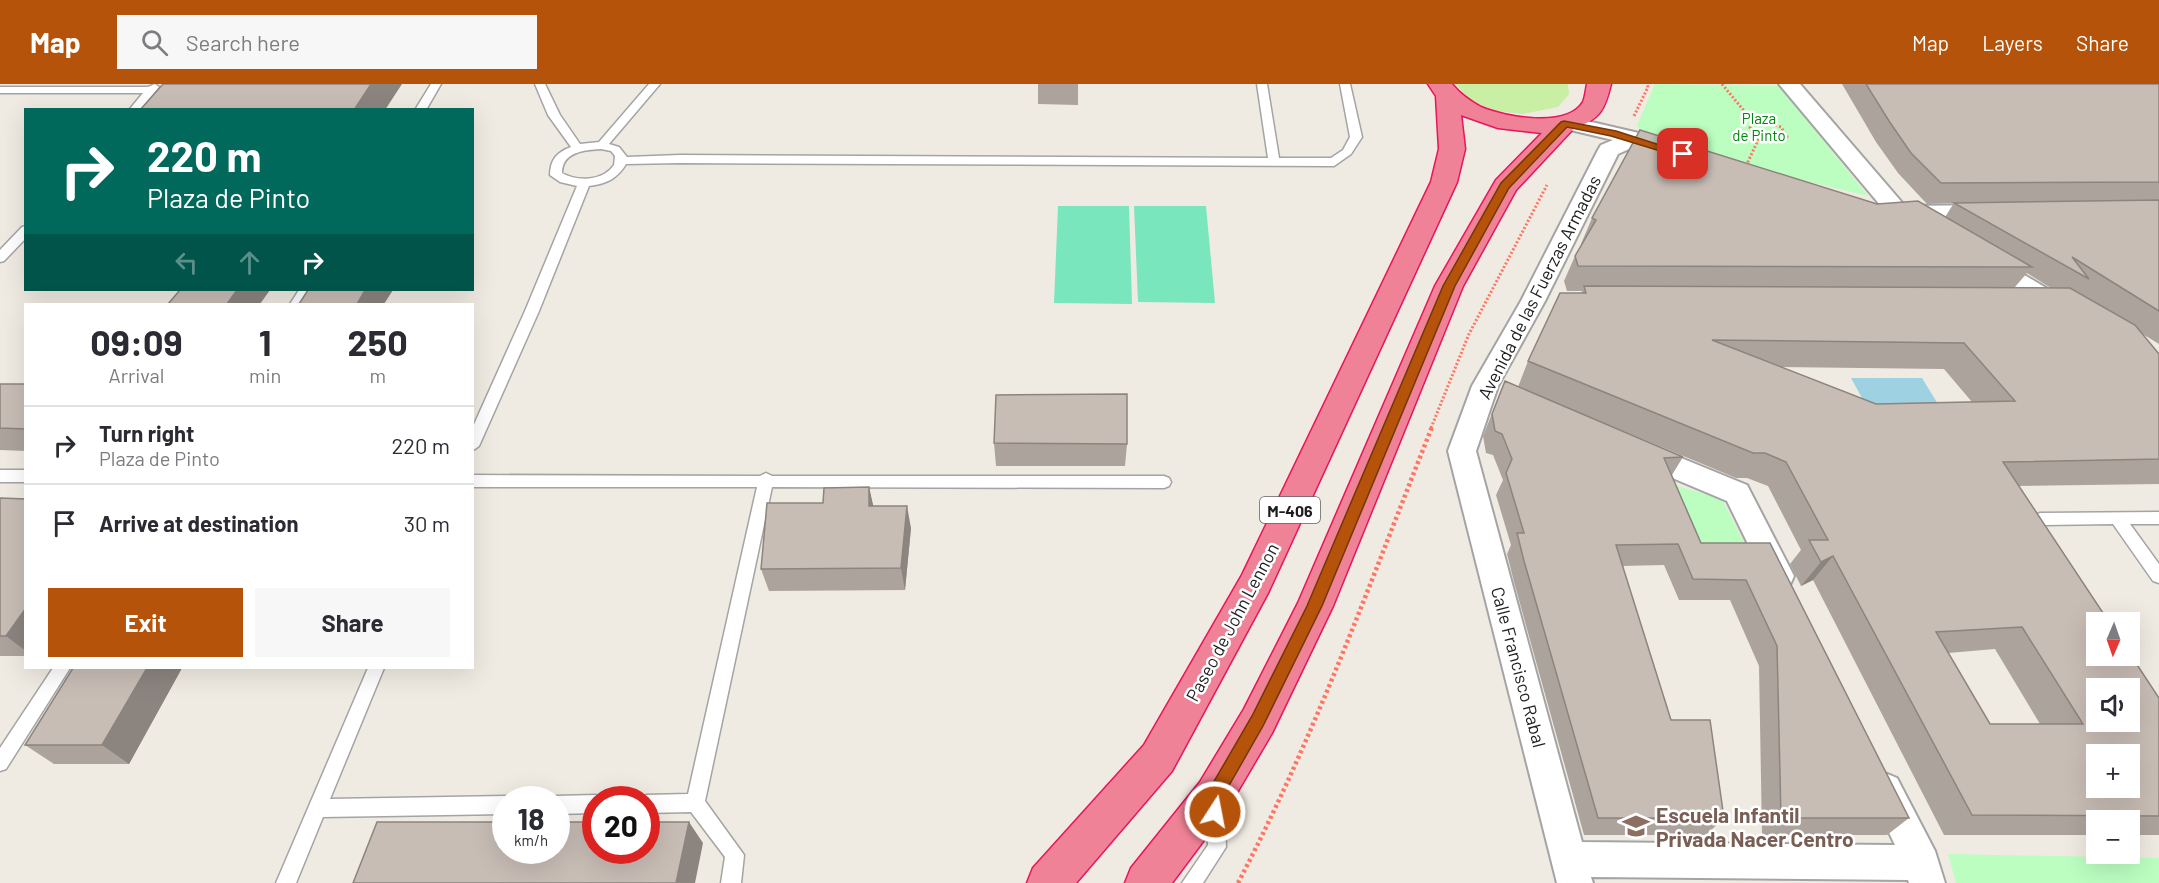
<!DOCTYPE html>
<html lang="en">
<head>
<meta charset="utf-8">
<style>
  :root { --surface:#fff; --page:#f7f7f7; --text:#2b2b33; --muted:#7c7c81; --line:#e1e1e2; --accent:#b45309 }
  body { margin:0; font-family:Barlow,sans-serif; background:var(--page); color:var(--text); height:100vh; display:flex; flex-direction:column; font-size:22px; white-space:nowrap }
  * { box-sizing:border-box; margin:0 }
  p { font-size:20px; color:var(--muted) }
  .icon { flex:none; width:33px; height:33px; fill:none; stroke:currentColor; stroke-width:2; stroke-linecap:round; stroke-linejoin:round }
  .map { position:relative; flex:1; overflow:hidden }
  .details { position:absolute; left:24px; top:219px; width:450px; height:366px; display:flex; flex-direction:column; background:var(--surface); border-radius:0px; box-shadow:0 6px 24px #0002 }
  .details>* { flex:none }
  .banner { position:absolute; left:24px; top:24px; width:450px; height:183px; border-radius:0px; box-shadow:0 6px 24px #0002; background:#00695c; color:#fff; overflow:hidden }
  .needle { width:39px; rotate:182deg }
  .fabs { position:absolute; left:2086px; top:528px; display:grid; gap:12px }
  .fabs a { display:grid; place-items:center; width:54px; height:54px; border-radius:0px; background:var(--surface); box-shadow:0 6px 24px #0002; font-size:30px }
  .speed { position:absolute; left:492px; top:702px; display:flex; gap:12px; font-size:30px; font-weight:700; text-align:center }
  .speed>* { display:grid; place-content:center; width:78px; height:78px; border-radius:50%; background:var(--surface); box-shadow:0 6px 24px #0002; line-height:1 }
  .speed small { font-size:15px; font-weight:400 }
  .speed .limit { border:9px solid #d22; background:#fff; color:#111 }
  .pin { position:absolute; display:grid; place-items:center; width:51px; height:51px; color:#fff; margin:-26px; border-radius:12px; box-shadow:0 3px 9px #0006 }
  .me { position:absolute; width:66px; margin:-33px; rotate:11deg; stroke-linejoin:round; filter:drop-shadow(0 0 4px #0008) }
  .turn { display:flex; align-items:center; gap:21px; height:126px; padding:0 24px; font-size:27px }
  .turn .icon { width:78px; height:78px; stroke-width:2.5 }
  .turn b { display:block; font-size:42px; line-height:51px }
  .lanes { display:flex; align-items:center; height:57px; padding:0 24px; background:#0003; justify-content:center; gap:30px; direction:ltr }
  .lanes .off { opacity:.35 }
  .eta { display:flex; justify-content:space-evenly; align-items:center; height:102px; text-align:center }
  .eta b { font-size:36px; font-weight:700; line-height:42px }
  .cta { display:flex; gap:12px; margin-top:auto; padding:12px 24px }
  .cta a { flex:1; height:69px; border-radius:0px; background:var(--accent); color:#fff; font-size:24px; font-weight:700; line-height:69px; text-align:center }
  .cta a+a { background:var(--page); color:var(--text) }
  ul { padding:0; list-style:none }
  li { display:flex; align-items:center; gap:18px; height:78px; padding:0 24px; border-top:2px solid var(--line) }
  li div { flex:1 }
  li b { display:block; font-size:22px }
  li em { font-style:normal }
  header { display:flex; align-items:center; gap:36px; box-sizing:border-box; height:84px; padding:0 30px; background:var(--accent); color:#fff }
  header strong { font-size:28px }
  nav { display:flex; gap:33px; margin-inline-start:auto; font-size:21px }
  .search { width:420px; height:54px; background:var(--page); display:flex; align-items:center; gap:15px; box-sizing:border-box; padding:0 21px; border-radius:0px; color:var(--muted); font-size:22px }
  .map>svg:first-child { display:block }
  .grass { fill:#c8efa3 }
  .park { fill:#bbfec0 }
  .pitch { fill:#79e6bd }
  .water { fill:#9ed2e2 }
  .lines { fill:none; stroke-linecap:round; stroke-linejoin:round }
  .lane-casing { stroke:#a4a4a4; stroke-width:3 }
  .street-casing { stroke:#a4a4a4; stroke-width:4 }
  .highway-casing { stroke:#e9145c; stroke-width:3 }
  .path-far1 { stroke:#ff7564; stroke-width:3; stroke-dasharray:2 2; stroke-linecap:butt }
  .path { stroke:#ff7564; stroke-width:4.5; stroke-dasharray:3 3; stroke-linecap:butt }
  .lane { fill:#fff; fill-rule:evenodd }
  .street { fill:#fff; fill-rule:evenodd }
  .highway { fill:#ef8296; fill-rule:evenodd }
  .wall { fill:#aca39c; fill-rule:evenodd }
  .shaded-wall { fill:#8c847f }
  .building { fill:#c8bdb5; stroke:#8c847f; stroke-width:1.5; fill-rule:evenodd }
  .route { fill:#b45309; stroke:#753606; stroke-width:1.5 }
  .labels { text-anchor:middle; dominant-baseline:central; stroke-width:5; stroke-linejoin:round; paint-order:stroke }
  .far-park-label { font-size:15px; fill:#01860d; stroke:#fff }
  .shield { fill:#fff; stroke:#616161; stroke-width:1.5 }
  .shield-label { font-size:16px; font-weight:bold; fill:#1d1d1d }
  .street-label { font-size:18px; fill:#1d1d1d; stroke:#fff }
  .near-education-label { font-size:21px; font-weight:bold; fill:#785e54; stroke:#fff; text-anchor:start }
</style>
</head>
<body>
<header>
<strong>Map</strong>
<div class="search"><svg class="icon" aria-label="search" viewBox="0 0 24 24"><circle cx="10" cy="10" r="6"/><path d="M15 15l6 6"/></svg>Search here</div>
<nav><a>Map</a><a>Layers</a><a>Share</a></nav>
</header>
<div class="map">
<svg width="2159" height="799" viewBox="0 0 2159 799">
  <rect width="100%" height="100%" fill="#f0ebe2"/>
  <path class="grass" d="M1455,0H1568L1569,10L1558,23L1523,30L1496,27L1471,17Z"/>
  <path class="park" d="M1655,0L1780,2L1868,112L1744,82L1642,52L1637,41Z
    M1658,396L1722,415L1755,480H1693Z
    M1948,770L2159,774V799H1956Z"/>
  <path class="pitch" d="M1058,122H1129L1132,220L1054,219Z
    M1134,122H1206L1215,219L1138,218Z"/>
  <path class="water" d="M1851,294H1922L1941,325H1868Z"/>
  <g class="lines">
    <defs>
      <path id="lane" d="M155,0L159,3L140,26H129L143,9H0V3H148Z
        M431,0H441L426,26H415Z
        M535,0H545L560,31L580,60L599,58L649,0H660L609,60L619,63L627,73L680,71L1268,74L1257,0H1267L1279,74H1331L1343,66L1350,53L1340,0H1350L1362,53L1351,70L1334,82L680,79L626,80C617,95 606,100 589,102L539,227L479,362L472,367V345L525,227L577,102L560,98L550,91C550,76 557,68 571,63L548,31ZM601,65L611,67L615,72L614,81C603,97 578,98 562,89C562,68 584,66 601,65Z
        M26,142V154L4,177L0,178V166L22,143Z
        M299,206H312L302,220H290Z
        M0,386H26V398H0Z
        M766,389L772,392H1164L1169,394L1171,398L1169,402L1164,404L772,403L705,717L744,771L741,799H721L725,773L691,728L646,729V716H639L646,711L688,710L757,403H472V391L760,392Z
        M2159,428V440H2130L2159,480V499L2153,497L2113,440L2045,441L2038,456L2033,458L2028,456L2025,452L2035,431L2040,429Z
        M53,584H70L6,685L0,687V664Z
        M368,584H384L330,715L506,712L513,716H506V730L323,733L296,799H276Z
        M596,711L603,716H596V729L556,730V716H549L556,712Z
        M1215,711L1221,714L1224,720L1226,763L1203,799H1182L1208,761L1206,720L1209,714Z"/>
      <path id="street" d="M1779,0H1800L1905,122L1985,121L1993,123L1997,128L1993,133L1985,135L1924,136L1922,143C1909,147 1902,141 1891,134Z
        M1570,33L1643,50L1649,52L1652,57L1649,62H1636L1618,70L1545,217L1498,302L1476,367L1582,758L1895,761L1868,705L1873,694L1885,689L1897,694L1935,767L1945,799H1909L1908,796L1591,793L1593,799H1557L1448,367L1472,302L1521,217L1598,66L1601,61L1613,56L1562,44L1559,39L1562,34Z
        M1985,171L1994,173L2068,217L2072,223L2068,229L2059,232L2050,229L1976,185L1973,179L1976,173Z
        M1642,358L1747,401L1794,492L1790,501L1779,505L1768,501L1727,417L1632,377L1628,369L1632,361Z"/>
      <path id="highway" d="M1428,0H1452C1460,10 1470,17 1481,23C1504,33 1567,45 1583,18C1585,14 1586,5 1587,0H1611C1605,25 1600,36 1574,44L1516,106L1463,202L1333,522L1272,649L1228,724L1172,799H1125L1131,784L1200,698L1244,625L1298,519L1435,202L1496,96L1542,49L1498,44L1461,31L1465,65L1457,98L1268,509L1172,687L1076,799H1027L1033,784L1144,661L1242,491L1431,98L1439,65L1436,12Z"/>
    </defs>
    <use href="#lane" class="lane-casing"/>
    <use href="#street" class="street-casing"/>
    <use href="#highway" class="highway-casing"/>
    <path class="path-far1" d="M1722,0L1754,39
      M1634,32L1648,3L1646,0
      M1764,37L1781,43L1787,53C1773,61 1759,58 1750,44L1751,41Z
      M1746,82L1759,54
      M1431,344L1469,250L1547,101"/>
    <path class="path" d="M1238,799C1315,652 1371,496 1432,343"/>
    <use href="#lane" class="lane"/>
    <use href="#street" class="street"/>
    <use href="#highway" class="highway"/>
  </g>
  <path class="wall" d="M1038,0H1078V21L1038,20Z
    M1842,0H2159V260L2141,249L2159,270V400L2018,402L2159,614V751H2130V736H2097V751H1944L1813,496L1801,502L1790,480L1801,466L1768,402L1747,394H1736L1518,303L1528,277L1581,209L1582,207H1567L1564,197L1575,172L1582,160H1581L1592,134L1877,120L1945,133L1954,119L1927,120L1898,89L1876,58ZM2027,189L2051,204L2015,203ZM1780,283L1944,285L1972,318L1876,320ZM1995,565L2040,640H1990L1948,569Z
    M1505,297L1683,373L1672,391L1701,459H1770L1909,734L1887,751H1762L1759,582L1730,516H1679L1664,481L1622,482L1671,636L1724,734L1706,751H1584L1514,498L1507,470L1511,461L1496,411L1503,396L1493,371L1486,369L1483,352Z
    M0,300H26V367L0,366Z
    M994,359L1127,360L1125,382H996Z
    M869,403L873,422L911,444L905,506L769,507L761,485L823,419Z
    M0,414L26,415V572H0Z
    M73,584H182L129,680H54L25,661Z"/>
  <path class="shaded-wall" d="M371,0H402L385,26H354Z
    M237,206H270L260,220H227Z
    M365,206H393L384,220H357Z
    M869,403L874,425L869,422Z
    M907,422L911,444L905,506L901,484Z
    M1833,472L1813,496L1801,502L1821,478Z
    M26,524V567L6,552Z
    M147,584H182L129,680L102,661Z
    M689,738L703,759L695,799H676Z"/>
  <path class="building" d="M163,0H371L354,26H140Z
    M1866,0H2159V98L1941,99L1911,69L1889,37Z
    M1640,46L1877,120L1918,117L2032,183L1578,182L1575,172L1596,136L1592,134Z
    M2159,116V227L2072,173L2089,195L1954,119Z
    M1584,202L2070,204L2135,241L2159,270V375L2003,378L2109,538H2097V572H2130V570L2159,614V732L1972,731L1833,472L1821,478L1809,456H1828L1786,378L1765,369H1753L1528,277L1560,209H1586ZM1712,256L1964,259L2015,317L1876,320ZM2022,543L2083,640H1990L1936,548ZM2097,604H2130V638H2097ZM2097,670H2130V704H2097Z
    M180,206H237L227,220H168Z
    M308,206H365L357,220H299Z
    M1505,297L1683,373L1664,374L1701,459H1770L1909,734H1781L1777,562L1746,496L1693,495L1678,460L1616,461L1671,636H1710L1724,734H1598L1524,477L1517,449H1524L1506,389L1512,375L1502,350L1495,347L1492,330Z
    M0,300H26V345L0,344Z
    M1127,310V360L994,359L996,311Z
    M869,403V422H907L901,484L761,485L767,419H823L824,404Z
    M0,414L26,415V524L6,552H0Z
    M73,584H147L102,661H25Z
    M377,738H506V766H556V738H596V766H646V738H689L676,799H353Z"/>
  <path class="route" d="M1564,37L1616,47L1688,70L1683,74L1611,52L1567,43L1509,104L1455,202L1322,522L1263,642L1223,712L1224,728L1221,734L1215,736L1209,734L1206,711L1209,706L1252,632L1307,522L1443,202L1501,99L1561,38Z"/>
  <defs>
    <symbol id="school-bare" viewBox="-9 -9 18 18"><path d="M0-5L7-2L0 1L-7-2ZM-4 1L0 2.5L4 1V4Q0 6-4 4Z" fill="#8d6e63" stroke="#fff" stroke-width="2.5" paint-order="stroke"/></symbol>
  </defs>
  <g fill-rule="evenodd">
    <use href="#school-bare" x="1617" y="723" width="38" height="38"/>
  </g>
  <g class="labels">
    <g class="far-park-label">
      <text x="1759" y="34">Plaza<tspan x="1759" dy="17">de Pinto</tspan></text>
    </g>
    <rect class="shield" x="1260" y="413" width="60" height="26" rx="4.5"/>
    <g class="shield-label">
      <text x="1290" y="426">M-406</text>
    </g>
    <g class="street-label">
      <text transform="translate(1539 203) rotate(-63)">Avenida de las Fuerzas Armadas</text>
      <text transform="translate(1232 538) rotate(-62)">Paseo de John Lennon</text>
      <text transform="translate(1519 583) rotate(75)">Calle Francisco Rabal</text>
    </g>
    <g class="near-education-label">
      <text x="1656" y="730">Escuela Infantil<tspan x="1656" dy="24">Privada Nacer Centro</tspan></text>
    </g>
  </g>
</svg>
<div class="fabs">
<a><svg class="needle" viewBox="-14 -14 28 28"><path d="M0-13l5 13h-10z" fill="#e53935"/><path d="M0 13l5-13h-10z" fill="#7c7c81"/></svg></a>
<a><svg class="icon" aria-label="sound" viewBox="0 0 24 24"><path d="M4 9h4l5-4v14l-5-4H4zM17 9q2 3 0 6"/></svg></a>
<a>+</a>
<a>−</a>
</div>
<div class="speed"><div>18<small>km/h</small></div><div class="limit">20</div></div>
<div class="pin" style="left:1683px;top:70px;background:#d93025"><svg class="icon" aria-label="arrive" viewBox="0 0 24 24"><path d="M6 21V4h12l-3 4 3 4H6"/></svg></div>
<svg class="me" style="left:1215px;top:728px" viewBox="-20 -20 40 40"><circle r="17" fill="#b45309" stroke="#fff" stroke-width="3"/><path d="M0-11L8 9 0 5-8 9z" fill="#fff"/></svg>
<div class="banner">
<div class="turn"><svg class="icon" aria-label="right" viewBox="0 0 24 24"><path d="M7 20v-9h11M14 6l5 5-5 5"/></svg><div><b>220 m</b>Plaza de Pinto</div></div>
<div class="lanes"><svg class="icon off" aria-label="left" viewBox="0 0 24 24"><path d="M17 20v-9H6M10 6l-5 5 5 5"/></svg><svg class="icon off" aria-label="ahead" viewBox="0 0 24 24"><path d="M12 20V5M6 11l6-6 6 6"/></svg><svg class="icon" aria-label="right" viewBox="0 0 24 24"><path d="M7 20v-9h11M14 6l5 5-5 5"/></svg></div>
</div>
<section class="details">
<div class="eta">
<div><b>09:09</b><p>Arrival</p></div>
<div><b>1</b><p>min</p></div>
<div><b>250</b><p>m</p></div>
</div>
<ul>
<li><svg class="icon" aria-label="right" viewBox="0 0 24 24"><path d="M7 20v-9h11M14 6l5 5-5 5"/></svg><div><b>Turn right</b><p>Plaza de Pinto</p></div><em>220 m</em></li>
<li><svg class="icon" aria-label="arrive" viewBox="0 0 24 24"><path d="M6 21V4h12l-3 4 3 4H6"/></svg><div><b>Arrive at destination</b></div><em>30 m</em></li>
</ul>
<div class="cta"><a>Exit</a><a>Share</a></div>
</section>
</div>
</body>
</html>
